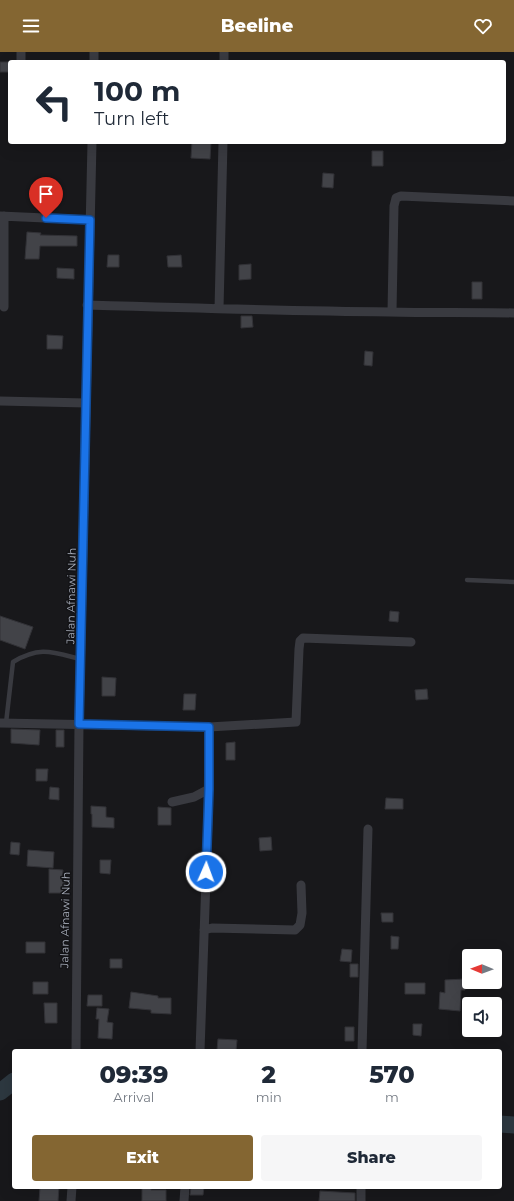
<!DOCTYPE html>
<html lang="en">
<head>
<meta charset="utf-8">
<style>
  :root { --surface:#fff; --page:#f6f6f7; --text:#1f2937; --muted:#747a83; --accent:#846632 }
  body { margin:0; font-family:Montserrat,sans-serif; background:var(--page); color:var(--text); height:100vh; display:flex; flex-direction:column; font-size:15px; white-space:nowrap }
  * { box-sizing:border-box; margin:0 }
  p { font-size:13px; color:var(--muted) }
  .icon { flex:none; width:22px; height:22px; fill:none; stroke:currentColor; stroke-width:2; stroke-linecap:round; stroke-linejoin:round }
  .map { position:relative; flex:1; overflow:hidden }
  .sheet { position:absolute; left:12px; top:997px; width:490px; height:140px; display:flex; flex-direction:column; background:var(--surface); border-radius:4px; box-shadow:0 4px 16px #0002 }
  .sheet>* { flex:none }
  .top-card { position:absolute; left:8px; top:8px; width:498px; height:84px; border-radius:4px; box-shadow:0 4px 16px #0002; background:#fff; color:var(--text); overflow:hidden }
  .needle { width:26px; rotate:271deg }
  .buttons { position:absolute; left:462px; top:897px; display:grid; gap:8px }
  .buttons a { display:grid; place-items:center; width:40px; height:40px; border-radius:4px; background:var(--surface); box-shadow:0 4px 16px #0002; font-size:20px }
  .pin { position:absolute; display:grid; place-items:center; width:34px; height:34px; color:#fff; margin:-41px -17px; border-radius:50% 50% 50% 0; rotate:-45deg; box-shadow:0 0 4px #0007 }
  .pin .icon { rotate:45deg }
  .me { position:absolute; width:44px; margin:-22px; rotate:2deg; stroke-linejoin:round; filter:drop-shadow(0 0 3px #0008) }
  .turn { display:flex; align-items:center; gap:14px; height:84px; padding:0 20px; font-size:18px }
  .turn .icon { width:52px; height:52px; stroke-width:2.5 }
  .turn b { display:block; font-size:28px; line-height:34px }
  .eta { display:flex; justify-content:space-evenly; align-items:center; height:68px; text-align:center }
  .eta b { font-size:24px; font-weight:800; line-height:28px }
  .primary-button { display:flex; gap:8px; margin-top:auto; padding:8px 20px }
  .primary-button a { flex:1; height:46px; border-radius:4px; background:var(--accent); color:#fff; font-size:16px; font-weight:800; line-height:46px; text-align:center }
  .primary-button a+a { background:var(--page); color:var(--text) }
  header { display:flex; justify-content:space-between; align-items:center; height:52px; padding:0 20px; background:var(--accent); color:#fff; font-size:18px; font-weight:800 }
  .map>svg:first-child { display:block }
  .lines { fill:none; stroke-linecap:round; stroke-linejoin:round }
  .river { stroke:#2d3840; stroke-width:17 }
  .building { fill:#424348; stroke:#323237 }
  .lane { stroke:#393a40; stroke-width:4.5 }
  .street { stroke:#393a40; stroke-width:9 }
  .route-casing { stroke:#114b97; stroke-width:10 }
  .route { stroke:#1a73e8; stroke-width:7 }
  .labels { text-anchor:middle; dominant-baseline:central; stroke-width:3; stroke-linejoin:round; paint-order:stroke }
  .street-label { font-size:11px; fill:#a9afbc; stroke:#131316 }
</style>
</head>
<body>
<header><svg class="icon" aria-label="menu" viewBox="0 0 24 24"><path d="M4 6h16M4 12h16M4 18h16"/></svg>Beeline<svg class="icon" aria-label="heart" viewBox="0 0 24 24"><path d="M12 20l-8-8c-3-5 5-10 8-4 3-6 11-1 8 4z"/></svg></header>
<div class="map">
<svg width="514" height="1149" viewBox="0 0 514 1149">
  <rect width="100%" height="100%" fill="#18181b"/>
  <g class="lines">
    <path class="river" d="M0,1040L14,1029
      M500,1072L514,1073"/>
  </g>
  <path class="building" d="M0,10H10V20H0Z
    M192,90H211L210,107L191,106Z
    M372,99H383V114H372Z
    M323,121L334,122L333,136L322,135Z
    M27,180L41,181L40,183L77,184V194H40L39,207H25Z
    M108,203H119V215H107Z
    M181,203L182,215H168L167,204Z
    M251,212V227L239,228V213Z
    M57,216L74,217V227L57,226Z
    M472,230H482V247H472Z
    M241,264H252L253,275L241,276Z
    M47,283L63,284L62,297H47Z
    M365,299L373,300L372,314L364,313Z
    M390,559L399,560L398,570L389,569Z
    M0,564L33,575L25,597L0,588Z
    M102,625L116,626L115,644H102Z
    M427,637L428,647L416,648L415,638Z
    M184,642H196L195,658H183Z
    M11,677L40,678L39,693L11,691Z
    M56,678H64V695H56Z
    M235,690V708H226V691Z
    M36,717H48L47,729H36Z
    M50,735L59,736V748L49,747Z
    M386,746L403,747V757H385Z
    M91,754L106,755V765L114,766V776L92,775V762H91Z
    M158,755L171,756V773H158Z
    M271,785L272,798L260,799L259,786Z
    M11,790L20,791L19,803L10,802Z
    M28,798L54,800L53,816L27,814Z
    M100,808H111L110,822L100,821Z
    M49,817L63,818L62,829H65V841H49Z
    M381,861H393V870H382Z
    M391,884L399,885L398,897H391Z
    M26,890H45V901H26Z
    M342,897L352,898L351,910L340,909Z
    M110,907H122V916H110Z
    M350,912H358V925H350Z
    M465,927V938H461L460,959L439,957L440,940L445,941V928Z
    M33,930H48V942H33Z
    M405,931H425V942H405Z
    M131,940L158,944V946H171V962L151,961V958L129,956Z
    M88,943H102V954H87Z
    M44,951H57V971H45Z
    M97,956L109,957L107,970L113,971L112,987L98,986L99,967H96Z
    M413,972H422L421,984L413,983Z
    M345,975H354V989H345Z
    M218,987L237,988L236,999L217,998Z
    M40,1135H59L58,1149H39Z
    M142,1135H151V1138H166V1149H142Z
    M191,1135H204L203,1143H190Z
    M320,1139L355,1141V1149H319Z"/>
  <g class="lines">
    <path class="lane" d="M467,528L514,530
      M6,671L13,610C40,594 52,600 80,607"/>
    <path class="street" d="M21,0V10
      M224,0V10
      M94,10V0
      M0,164L90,168
      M87,253C188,256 289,259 390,260C431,261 473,260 514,261
      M4,255V164
      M219,257L223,90
      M392,260L394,154L396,146L401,144L514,149
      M0,349L86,351
      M0,671L209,675L296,670L299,597L300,589L303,586L411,590
      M172,750L194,745L209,737
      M204,878L212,876L295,878L300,873L302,861L301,833
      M76,999L79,672L92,90
      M200,999L208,769L209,675
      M362,999L368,777
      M71,1149L72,1135
      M184,1149L185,1135
      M361,1149V1135"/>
  </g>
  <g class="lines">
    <defs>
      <path id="route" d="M46,166L90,168L79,672L209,675V737L206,820"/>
    </defs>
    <use href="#route" class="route-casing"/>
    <use href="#route" class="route"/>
  </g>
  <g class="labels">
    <g class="street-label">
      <text transform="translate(71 544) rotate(-89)">Jalan Afnawi Nuh</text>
      <text transform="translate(65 868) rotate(-89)">Jalan Afnawi Nuh</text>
    </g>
  </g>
</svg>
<div class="buttons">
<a><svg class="needle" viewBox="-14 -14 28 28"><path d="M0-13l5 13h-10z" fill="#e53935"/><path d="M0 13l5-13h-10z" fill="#747a83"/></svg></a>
<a><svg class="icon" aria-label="sound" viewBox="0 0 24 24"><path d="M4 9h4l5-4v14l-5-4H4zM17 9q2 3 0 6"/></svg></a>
</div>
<div class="pin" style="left:46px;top:166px;background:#d93025"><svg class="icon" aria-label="arrive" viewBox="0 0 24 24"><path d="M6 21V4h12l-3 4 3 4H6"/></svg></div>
<svg class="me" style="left:206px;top:820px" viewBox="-20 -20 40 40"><circle r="17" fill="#1a73e8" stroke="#fff" stroke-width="3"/><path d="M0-11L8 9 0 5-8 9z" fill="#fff"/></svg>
<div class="top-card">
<div class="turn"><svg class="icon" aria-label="left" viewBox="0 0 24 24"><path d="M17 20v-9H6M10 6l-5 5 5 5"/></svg><div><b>100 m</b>Turn left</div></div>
</div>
<section class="sheet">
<div class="eta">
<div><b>09:39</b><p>Arrival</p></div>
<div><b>2</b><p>min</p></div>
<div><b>570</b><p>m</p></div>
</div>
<div class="primary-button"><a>Exit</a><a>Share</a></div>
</section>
</div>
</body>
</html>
